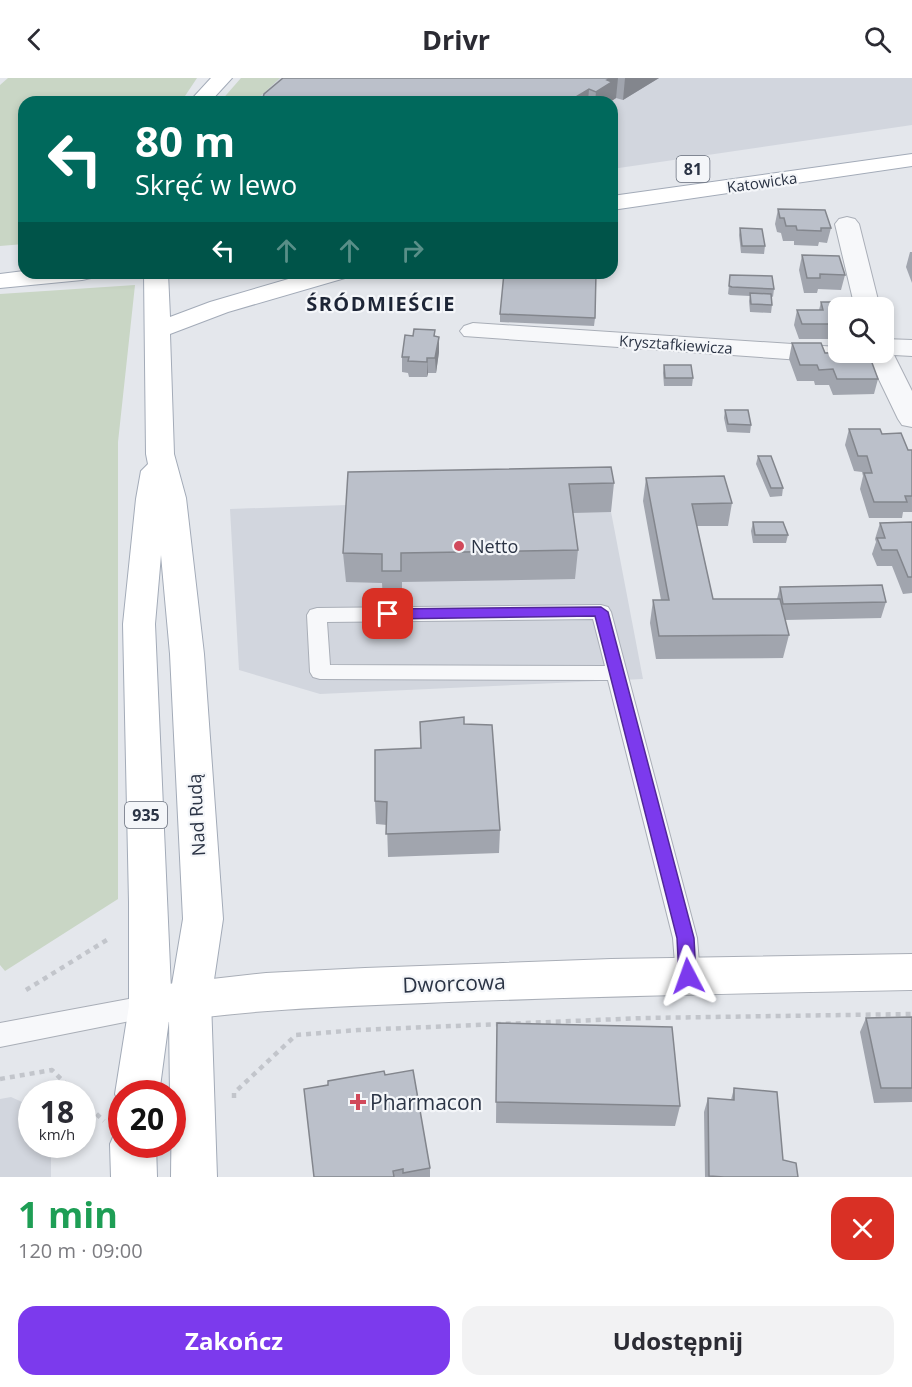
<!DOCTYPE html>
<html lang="pl">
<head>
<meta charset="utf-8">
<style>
  :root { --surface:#fff; --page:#f2f2f3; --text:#2b2b33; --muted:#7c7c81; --accent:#7c3aed }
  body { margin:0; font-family:"Open Sans",sans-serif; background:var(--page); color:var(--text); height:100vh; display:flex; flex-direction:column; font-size:22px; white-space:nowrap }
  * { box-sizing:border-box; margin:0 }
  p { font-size:20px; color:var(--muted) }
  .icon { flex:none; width:33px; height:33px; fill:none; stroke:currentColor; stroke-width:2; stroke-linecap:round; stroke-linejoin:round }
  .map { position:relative; height:1099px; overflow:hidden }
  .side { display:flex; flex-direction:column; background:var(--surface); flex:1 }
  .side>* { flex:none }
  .hud { position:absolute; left:18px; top:18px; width:600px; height:183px; border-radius:18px; box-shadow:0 3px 9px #0003; background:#00695c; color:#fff; overflow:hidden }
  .fabs { position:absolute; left:828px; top:219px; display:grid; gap:12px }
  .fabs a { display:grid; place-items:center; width:66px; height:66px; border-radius:12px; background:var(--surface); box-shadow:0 3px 9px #0003; font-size:30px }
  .speed { position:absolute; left:18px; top:1002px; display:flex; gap:12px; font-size:30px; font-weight:700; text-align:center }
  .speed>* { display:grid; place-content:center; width:78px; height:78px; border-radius:50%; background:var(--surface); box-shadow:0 3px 9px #0003; line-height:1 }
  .speed small { font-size:15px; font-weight:400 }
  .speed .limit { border:9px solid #d22; background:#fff; color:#111 }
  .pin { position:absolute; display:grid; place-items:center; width:51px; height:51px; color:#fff; margin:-26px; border-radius:12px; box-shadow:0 3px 9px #0006 }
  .me { position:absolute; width:66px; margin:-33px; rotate:356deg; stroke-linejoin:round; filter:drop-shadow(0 0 4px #0008) }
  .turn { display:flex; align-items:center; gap:21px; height:126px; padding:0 18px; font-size:27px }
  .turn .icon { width:78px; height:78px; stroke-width:2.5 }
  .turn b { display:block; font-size:42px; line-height:51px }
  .lanes { display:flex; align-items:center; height:57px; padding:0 18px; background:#0003; justify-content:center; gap:30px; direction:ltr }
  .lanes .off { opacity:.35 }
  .round { display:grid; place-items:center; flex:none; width:63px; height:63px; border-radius:18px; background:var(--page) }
  .head { display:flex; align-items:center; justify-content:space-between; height:102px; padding:0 18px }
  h1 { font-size:36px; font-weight:700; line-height:45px; color:#1e9e55 }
  .button { display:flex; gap:12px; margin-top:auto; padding:12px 18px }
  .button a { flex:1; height:69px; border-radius:18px; background:var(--accent); color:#fff; font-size:24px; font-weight:700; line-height:69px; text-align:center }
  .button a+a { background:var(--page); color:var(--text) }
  header { display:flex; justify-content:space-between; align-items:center; height:78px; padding:0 18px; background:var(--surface); font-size:27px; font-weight:700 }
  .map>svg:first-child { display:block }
  .built { fill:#d2d6de }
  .green { fill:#c9d6c5 }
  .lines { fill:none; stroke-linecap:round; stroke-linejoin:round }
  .lane-casing { stroke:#a9aeb7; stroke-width:2 }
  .street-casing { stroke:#a9aeb7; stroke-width:2 }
  .secondary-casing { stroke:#a9aeb7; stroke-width:2 }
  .primary-casing { stroke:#a3abb8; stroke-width:2 }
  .path { stroke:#c2c5cb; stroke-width:4.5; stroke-dasharray:5 5; stroke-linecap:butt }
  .lane { fill:#f7f8fa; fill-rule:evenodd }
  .street { fill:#f7f8fa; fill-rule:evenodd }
  .secondary { fill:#fff; fill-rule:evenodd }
  .primary { fill:#fff; fill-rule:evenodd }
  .wall { fill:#a1a5ae }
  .shaded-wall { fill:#83868d }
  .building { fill:#bbc0ca; stroke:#83868d; stroke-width:1.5 }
  .route { fill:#7c3aed; stroke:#51269a; stroke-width:1.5 }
  .poi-dot { fill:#d1495b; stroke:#f4f6f9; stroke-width:2 }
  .labels { text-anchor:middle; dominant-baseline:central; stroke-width:4.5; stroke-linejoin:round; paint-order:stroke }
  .far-street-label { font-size:15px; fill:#2b3445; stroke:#f4f6f9 }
  .shield { fill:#f4f6f9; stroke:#676e7b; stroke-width:1.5 }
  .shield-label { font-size:16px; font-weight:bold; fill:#2b3445 }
  .poi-label { font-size:18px; fill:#2b3445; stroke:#f4f6f9; text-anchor:start }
  .street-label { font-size:18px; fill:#2b3445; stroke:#f4f6f9 }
  .far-district-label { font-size:20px; font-weight:bold; letter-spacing:1.5px; fill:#1d2536; stroke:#f4f6f9 }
  .near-street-label { font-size:21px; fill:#2b3445; stroke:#f4f6f9 }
  .near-poi-label { font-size:21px; fill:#2b3445; stroke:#f4f6f9; text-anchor:start }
</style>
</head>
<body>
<header><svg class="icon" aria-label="back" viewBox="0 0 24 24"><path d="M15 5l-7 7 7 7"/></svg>Drivr<svg class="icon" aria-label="search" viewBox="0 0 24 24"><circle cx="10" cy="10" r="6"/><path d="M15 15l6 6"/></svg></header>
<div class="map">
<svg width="912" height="1099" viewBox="0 0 912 1099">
  <rect width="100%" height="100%" fill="#e4e7ec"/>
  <path class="built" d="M248,0H912V47L612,91V24H226Z
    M608,418L643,601L320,616L239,592L230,431Z
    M11,1019L31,1028L32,1066L51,1067V1099H0V1021Z"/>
  <path class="green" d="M8,0H197L181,24H24V166L0,168V7Z
    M241,0H280L254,24H220Z
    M135,207L118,364V821L5,893L0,887V216Z"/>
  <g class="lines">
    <defs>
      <path id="lane" d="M601,527L608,529L611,534L697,860L700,898L697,906L688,909L679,906L676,898L673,860L608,602L320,601L313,599L310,594L307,537L310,532L317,530ZM593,541L605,588L330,587L327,544Z
        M150,917L159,920L162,928L159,936L150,939L0,969V945Z"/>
      <path id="street" d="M847,139L855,141L859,146L880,230H855L835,146L839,141Z
        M473,245L838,269V274H884V261L912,262V278L894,277L912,313V349L902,347L898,341L872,287L464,258L460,253L464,248Z"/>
      <path id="secondary" d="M912,876V912C758,915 603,918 449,924C355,928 261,930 168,944L153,938L147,925L153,912L168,906L266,895L365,890L611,881Z"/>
      <path id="primary" d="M211,0H232L210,24H189Z
        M912,76V88L612,132V118Z
        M24,193V195H94L91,200L82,202L0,210V196Z
        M144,195H168L170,239L210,224L309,195H348L345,200L228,234L170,256L174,376L186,420L204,576L223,841L211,922L217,1099H171L172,1016H170L169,942L159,1016H122V1031L115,1016L129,928V824L123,546L136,421L141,393L148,386L146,376ZM161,477L170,576L183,841L171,912L155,546Z
        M122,1048V1066H156L157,1099H111L110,1066L117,1050Z"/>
    </defs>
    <use href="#lane" class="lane-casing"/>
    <use href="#street" class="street-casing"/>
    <use href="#secondary" class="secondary-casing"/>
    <use href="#primary" class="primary-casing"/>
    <path class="path" d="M26,912L110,860
      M0,1001L52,992L76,1016
      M234,1020V1015L296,957L358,952L644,940L912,936
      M82,1022L104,1043"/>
    <use href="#lane" class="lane"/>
    <use href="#street" class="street"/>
    <use href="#secondary" class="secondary"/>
    <use href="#primary" class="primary"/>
  </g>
  <path class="wall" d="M283,0H659L623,22L616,20L610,24H262Z
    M778,131L831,150L827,165L819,164L818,168L794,167V163H783L781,155L777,154L775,146Z
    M740,150L765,168L764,176L741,175L739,157Z
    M910,174H912V205L906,189Z
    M802,177L845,197L841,212L818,211L817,215H804L799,192Z
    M730,197L774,211L773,219L771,218L772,227L771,235L750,234L749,223L750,218L730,217L728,216Z
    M821,224L838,230V261H799L794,247L797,232H819Z
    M500,236L595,240L594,248L500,244Z
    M435,252V259H439V274L436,295H428L427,299H409L408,295L402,294V279L413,258Z
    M792,265L825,275L878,301L874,316L833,317L829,307H815L814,303H797L789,281Z
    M664,287L693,300L692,308H664L663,295Z
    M725,332L751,347L750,355L727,354L724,340Z
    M849,351L882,356L908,372H912V434H903L902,440H869L860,411L863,398L862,394L854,393L845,367Z
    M758,378L783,410L782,418L770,419L756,386Z
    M348,394L614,405L611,434L573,435L578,472L575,501L402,504V522H383L382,505L346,504L343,475Z
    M646,400L732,425L728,448H697L713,521H777L780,509L886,524L881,540L785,542L789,557L783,580L656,581L650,545L653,522H661L643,423Z
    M753,444L788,457L786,465H753L751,453Z
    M912,444V515L903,516L892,488H877L872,476L876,464L875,461L880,445Z
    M420,644L464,646L500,752L499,775L388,779L387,747L376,746L375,723L421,670Z
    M912,939V1024L874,1025L860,954L866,940Z
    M497,945L680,1028L675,1048L496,1045Z
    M385,997L430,1090V1099H314Z
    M734,1010L783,1082L798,1099H705L704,1034L708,1020L731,1022Z"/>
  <path class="shaded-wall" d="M611,0H618L616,20L610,24H595L596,14L607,2Z
    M625,0H659L623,22Z
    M589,11L588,24H528Z
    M439,259V274L436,295L435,280Z
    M427,280L428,295L427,299Z"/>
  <path class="building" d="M283,0H611L607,2L612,4L596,14L589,11L576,19L528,24H262L264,16Z
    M778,131L825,132L831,150H821V153L797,152L796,148H786L784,140H780Z
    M740,150L762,151L765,168H742Z
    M802,177L839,178L845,197L820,196V200H807Z
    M504,195H596L595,240L500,236Z
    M730,197L772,198L774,211L732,209L729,208Z
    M750,215L771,216L772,227L751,226Z
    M821,224H849L851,230H838V246H802L797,232H823Z
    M414,251L435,252L434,258L439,259L435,280H427V284L408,283L409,279H402L405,257L413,258Z
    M792,265H821L825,275L868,274L878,301H837L833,291L819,292L817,287H800Z
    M664,287H691L693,300H665Z
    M725,332H748L751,347L728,346Z
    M849,351H880L882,356L901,355L908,372H912V418H905L907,424H874L864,395H872L867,378H858Z
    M758,378H771L783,410H771Z
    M611,389L614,405L569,406L578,472L401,475V493H382V476L343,475L348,394Z
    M724,398L732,425L692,426L713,521H780L789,557L659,558L653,522H669L646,400Z
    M753,444H783L788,457H755Z
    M912,444V499H908L897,472H882L877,460H885L880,445Z
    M882,507L886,524L783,526L780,509Z
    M464,639V646L492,647L500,752L386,756L387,724L375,723V672L421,670L420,644Z
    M912,939V1010H881L866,940Z
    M497,945L672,949L680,1028L496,1024Z
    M413,992L430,1090L403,1095V1091L393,1093L394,1099H314L304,1011L328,1007V1003L384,993L385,997Z
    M734,1010L777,1014L783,1082L796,1085L798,1099H724L709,1098L708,1020L734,1022Z"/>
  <path class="route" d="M601,529L608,534L694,860L696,898L694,904L688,906L682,904L679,898L677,860L595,538L388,541L381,536L388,531Z"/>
  <g class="poi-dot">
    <circle cx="459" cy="468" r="6"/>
    <path d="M355 1015h6v6h6v6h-6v6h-6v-6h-6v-6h6z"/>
  </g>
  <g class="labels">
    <g class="far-street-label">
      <text transform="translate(762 104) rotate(-8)">Katowicka</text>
      <text transform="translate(676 266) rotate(4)">Krysztafkiewicza</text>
    </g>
    <g class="shield">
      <rect x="676.5" y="78" width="33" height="26" rx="4.5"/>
      <rect x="125" y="724" width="42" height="26" rx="4.5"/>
    </g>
    <g class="shield-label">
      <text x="693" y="91">81</text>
      <text x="146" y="737">935</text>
    </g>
    <g class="poi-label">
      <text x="471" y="468">Netto</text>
    </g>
    <g class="street-label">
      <text transform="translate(196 737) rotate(-93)">Nad Rudą</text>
    </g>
    <g class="far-district-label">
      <text x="381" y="225">ŚRÓDMIEŚCIE</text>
    </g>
    <g class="near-street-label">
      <text transform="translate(454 905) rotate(-2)">Dworcowa</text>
    </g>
    <g class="near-poi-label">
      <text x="370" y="1024">Pharmacon</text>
    </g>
  </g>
</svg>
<div class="fabs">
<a><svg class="icon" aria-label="search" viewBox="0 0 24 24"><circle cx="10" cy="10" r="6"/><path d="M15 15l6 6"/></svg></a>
</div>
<div class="speed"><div>18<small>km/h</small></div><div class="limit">20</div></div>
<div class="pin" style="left:388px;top:536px;background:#d93025"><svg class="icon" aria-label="arrive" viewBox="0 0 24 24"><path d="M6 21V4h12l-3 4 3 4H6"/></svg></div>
<svg class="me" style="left:688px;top:898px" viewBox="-20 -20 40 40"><path d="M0-17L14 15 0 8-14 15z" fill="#7c3aed" stroke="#fff" stroke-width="4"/></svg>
<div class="hud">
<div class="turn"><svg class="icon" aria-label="left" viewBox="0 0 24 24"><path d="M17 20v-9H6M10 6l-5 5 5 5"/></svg><div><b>80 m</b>Skręć w lewo</div></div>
<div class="lanes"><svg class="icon" aria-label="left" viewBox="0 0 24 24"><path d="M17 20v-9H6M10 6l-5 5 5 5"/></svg><svg class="icon off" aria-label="ahead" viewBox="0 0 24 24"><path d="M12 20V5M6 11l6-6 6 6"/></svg><svg class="icon off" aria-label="ahead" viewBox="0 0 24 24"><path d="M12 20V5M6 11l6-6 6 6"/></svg><svg class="icon off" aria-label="right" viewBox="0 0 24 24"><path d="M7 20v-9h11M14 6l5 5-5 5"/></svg></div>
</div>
</div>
<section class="side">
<div class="head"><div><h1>1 min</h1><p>120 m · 09:00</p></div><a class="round" style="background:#d93025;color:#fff"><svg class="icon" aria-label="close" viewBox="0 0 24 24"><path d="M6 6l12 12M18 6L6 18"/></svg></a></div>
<div class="button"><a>Zakończ</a><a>Udostępnij</a></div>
</section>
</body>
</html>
